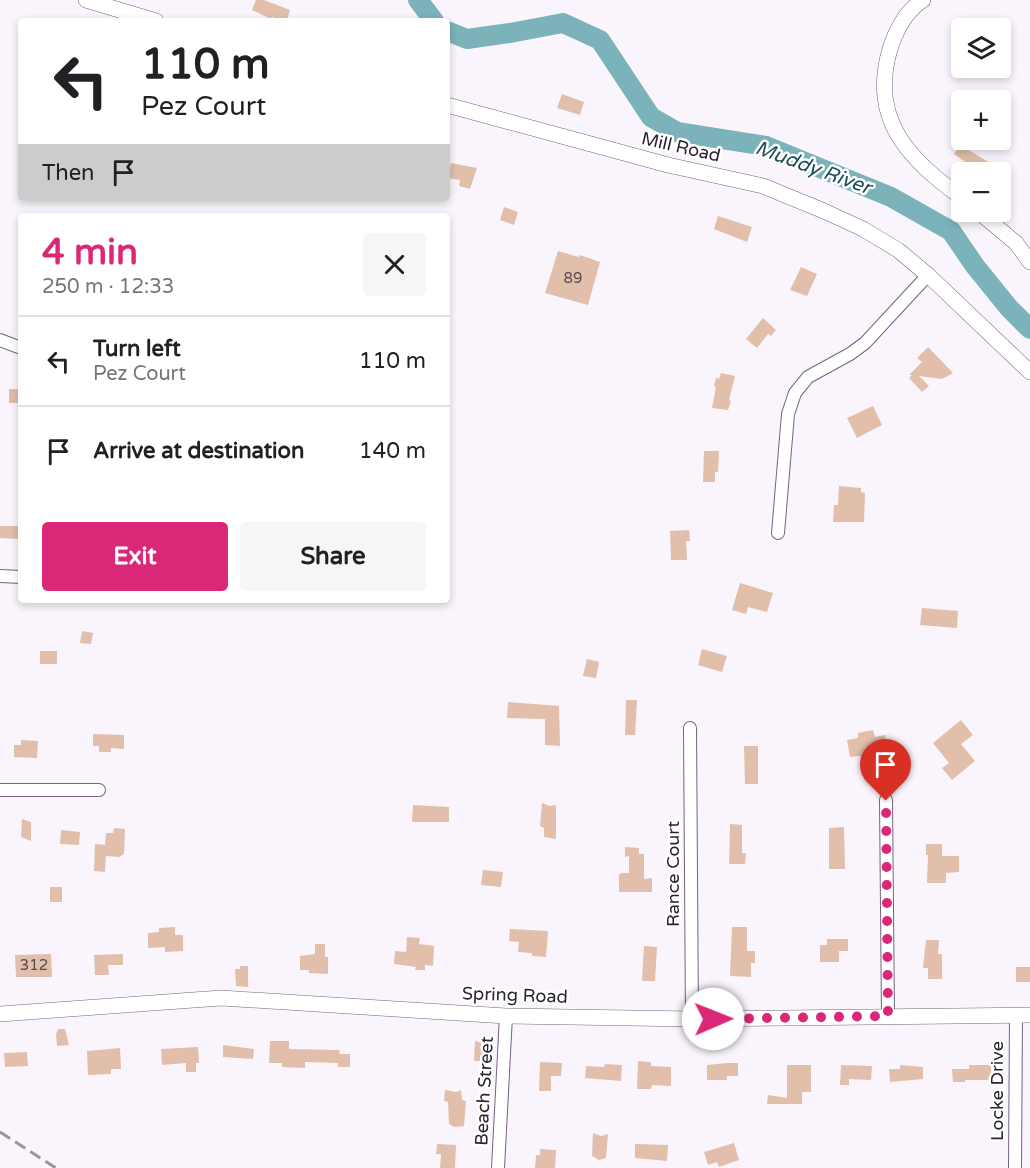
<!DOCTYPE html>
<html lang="en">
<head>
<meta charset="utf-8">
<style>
  :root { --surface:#fff; --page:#f6f6f6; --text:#202124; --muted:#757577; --line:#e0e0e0; --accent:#db2777 }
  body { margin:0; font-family:"Varela Round",sans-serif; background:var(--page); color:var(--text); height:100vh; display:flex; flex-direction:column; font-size:22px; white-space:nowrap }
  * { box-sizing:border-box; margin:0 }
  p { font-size:20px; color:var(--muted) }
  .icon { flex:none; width:33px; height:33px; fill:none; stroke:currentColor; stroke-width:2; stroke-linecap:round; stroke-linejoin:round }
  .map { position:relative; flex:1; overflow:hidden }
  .side { position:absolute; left:18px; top:213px; width:432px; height:390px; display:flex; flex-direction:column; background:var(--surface); border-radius:6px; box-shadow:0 3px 9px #0003 }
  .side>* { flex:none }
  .hud { position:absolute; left:18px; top:18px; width:432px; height:183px; border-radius:6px; box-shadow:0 3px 9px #0003; background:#fff; color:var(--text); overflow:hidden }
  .tools { position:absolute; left:951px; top:18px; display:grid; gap:12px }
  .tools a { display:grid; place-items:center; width:60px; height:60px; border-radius:6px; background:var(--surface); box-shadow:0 3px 9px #0003; font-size:30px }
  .pin { position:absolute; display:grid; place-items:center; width:51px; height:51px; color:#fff; margin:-62px -26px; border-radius:50% 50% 50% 0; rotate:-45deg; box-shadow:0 0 6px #0007 }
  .pin .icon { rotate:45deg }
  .me { position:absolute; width:66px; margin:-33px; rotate:89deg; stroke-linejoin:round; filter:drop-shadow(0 0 4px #0008) }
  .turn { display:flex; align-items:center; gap:21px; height:126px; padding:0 24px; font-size:27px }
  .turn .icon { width:78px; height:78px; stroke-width:2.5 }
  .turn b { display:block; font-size:42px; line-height:51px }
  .then { display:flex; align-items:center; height:57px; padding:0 24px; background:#0003; gap:12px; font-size:22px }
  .round { display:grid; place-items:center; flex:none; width:63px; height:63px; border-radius:6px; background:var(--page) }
  .head { display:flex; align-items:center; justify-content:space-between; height:102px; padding:0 24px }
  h1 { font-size:36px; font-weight:800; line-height:45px; color:var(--accent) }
  .primary-button { display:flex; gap:12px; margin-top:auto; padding:12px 24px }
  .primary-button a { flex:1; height:69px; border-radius:6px; background:var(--accent); color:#fff; font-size:24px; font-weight:800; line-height:69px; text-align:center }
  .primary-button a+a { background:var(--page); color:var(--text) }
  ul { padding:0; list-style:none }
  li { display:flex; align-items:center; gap:18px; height:90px; padding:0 24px; border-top:2px solid var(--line) }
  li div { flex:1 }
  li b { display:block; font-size:22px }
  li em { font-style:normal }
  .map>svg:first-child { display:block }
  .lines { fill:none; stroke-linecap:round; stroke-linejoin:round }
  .river { stroke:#7cb3bb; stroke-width:20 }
  .building { fill:#e1bfab }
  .minor-casing { stroke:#76637e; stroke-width:14 }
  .tertiary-casing { stroke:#76637e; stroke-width:16 }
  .minor { stroke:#fff; stroke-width:12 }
  .tertiary { stroke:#fff; stroke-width:15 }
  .rail { stroke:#9b959e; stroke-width:3; stroke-dasharray:12 6; stroke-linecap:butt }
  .route { stroke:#db2777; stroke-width:10; stroke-dasharray:0 18 }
  .labels { text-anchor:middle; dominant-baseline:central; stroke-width:5; stroke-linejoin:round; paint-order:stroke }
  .number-label { font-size:15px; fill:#584a4d }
  .street-label { font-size:18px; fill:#2a232e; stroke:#fff }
  .water-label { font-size:20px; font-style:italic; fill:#1d4e54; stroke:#fff }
</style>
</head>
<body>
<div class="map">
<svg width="1030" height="1168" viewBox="0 0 1030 1168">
  <rect width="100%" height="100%" fill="#faf5fc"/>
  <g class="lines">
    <path class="river" d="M418,0L434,21
      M447,31L467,39L510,33L563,23L600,40L651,117L677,132L766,146L891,197L951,231L975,266L1009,308L1030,329"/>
  </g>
  <path class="building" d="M256,0H264L290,10L287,21L272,17L271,19L252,10Z
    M562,94L584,102L580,115L557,108Z
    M960,145L987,161L991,165L986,172H979L954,154Z
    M451,163L477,168L470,189L459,186L460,180L448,178Z
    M504,207L518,212L514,225L500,220Z
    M718,216L752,227L747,242L714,229Z
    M558,251L579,257L580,255L600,262L588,305L545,293Z
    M801,267L817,274L807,296L790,290Z
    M763,318L776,330L771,336L768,334L757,348L746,339Z
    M928,347L953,373L942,379L919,376L929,386L922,392L909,378L912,375H909L922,362L917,358Z
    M721,373L735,376L729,400L731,401L728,410L712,408L716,387L714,386L716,378L719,379Z
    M9,389H21V403H9Z
    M873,406L882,425L857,438L847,418Z
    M704,451H719L718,472H715V482H703Z
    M839,486L861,488V492L865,493L864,522H833L834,505H838Z
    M0,526H20L19,539L0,538Z
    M689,530L690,541H686L687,560H671L670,531Z
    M740,583L773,593L767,612L748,607L746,614L732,610Z
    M922,608L958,611L957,628L920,625Z
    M82,631L93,633L91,644L80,643Z
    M702,649L727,656L722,672L698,665Z
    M40,651H57V664H40Z
    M587,659L599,662L596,678L583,676Z
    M626,700H637L635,735H625Z
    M508,702L559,706L560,746L545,745V719L507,718Z
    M961,720L973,735L961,744L975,761L952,780L942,768L949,763L933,743Z
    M873,730L875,737L885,735L887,749L877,751L878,760L862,763L861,756L850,757L847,740L858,738V733Z
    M93,734L124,735V749L111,748V752H99V746H93Z
    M21,740L38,741L37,758L14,757V745H21Z
    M744,746H758V784H745Z
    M542,803L550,806L556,805V839L544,837V828L540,826Z
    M413,805L449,807V822H412Z
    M22,819L31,822V841L21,837Z
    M730,824L742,825V853H746L745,864H729Z
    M844,827L845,869H829V828Z
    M114,828L125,829L124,854L119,857L106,856L105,872L94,871L95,844L105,845L106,833H113Z
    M61,830L80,832L79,845L60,844Z
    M926,844H942V856H959V872L946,873V883H927L928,855H926Z
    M625,847L639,848V854H644V879L652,878V892H619V875L621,873H629V856L625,857Z
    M483,870L503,872L501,887L481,885Z
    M50,887H62V902H50Z
    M175,927V935H183V951L165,952V947L148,948V933L159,932V928Z
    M732,927H747V951H755V963H751V977L730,976Z
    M510,929L548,931L546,957L532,956V953L518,952L519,942L509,941Z
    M407,937L420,938L419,944L434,946L433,966L425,965V970H415L416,967L394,964L395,951L406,952Z
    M827,939H848V951H839V962H820V945H827Z
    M926,940H939L938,954H942V979H928V968H923Z
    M315,944H325V957H328V974L309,973V970H300V956L315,954Z
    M644,946L657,947L655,981H642Z
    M51,954L52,977H16L15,955Z
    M123,954V965H108L109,975H95L94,955Z
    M240,966H248V987L236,986L235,969H240Z
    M1016,967H1030V982H1016Z
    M58,1029H65L69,1045L57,1046L56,1034Z
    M270,1041H289V1049L340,1050L339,1054H350V1067H338V1063L305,1062V1068L282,1067V1063H269Z
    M475,1041L485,1044L484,1061H474Z
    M223,1045L254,1049L253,1059L223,1057Z
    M198,1047L199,1063H196V1072H186V1063L162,1065L161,1049Z
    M120,1048L121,1069H111V1074L88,1075L87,1051Z
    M27,1052L28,1066L5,1067L4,1053Z
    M638,1061L651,1062V1066L671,1067V1086L652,1085L651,1089H637Z
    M540,1062L562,1063L561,1076H551V1091H539Z
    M727,1063H738V1076H727V1080H707V1065Z
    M605,1064L622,1065L621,1081L585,1078L586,1066L604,1067Z
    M787,1065H811V1092H802V1104H767L768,1095L787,1098Z
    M841,1065L872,1066L871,1080L849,1079V1085H840Z
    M900,1065L923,1067V1079L890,1082L889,1069H900Z
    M969,1065H991V1080H965V1082H953L952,1069H969Z
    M445,1090L456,1092L461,1090L462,1100L466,1101L464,1126L454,1127L449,1124L448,1102L444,1101Z
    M593,1133L601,1136L608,1134L606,1158L599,1160L592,1156Z
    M734,1143L739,1160L719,1167L717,1162L708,1165L704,1152Z
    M437,1144L456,1145L455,1168H440L441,1154H436Z
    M635,1144L668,1145L667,1161L635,1158Z
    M540,1149L556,1150L555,1168H535L536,1155H540Z"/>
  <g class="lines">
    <defs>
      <path id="minor" d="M0,340L21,348
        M778,533L788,414L795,393L808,377L850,354L865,343L928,275
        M0,576L21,577
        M690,728L692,1019
        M0,790H99
        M886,800L888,1016
        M498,1168L506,1016
        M1015,1168L1016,1015"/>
      <path id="tertiary" d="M86,0L156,21
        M923,0C906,11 896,30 890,49C869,120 909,159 962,198
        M447,105L668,165L763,186L824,211L863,229L898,250L928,275L1030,372
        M979,212L1016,243L1030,262
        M0,1014L221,998L506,1016L692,1019L1030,1015"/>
    </defs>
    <use href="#minor" class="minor-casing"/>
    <use href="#tertiary" class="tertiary-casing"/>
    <use href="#minor" class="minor"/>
    <use href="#tertiary" class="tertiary"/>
    <path class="rail" d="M0,1132L56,1168"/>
  </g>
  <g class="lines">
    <path class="route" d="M713,1019L888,1016L886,801"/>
  </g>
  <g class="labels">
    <g class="number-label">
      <text x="573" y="278">89</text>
      <text x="34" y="965">312</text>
    </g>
    <g class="street-label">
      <text transform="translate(681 147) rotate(13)">Mill Road</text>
      <text transform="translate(673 874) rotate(-90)">Rance Court</text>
      <text transform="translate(515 995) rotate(2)">Spring Road</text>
      <text transform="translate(484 1091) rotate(-87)">Beach Street</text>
      <text transform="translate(997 1091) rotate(-90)">Locke Drive</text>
    </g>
    <g class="water-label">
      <text transform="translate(813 168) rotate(20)">Muddy River</text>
    </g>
  </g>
</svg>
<div class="tools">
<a><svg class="icon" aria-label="layers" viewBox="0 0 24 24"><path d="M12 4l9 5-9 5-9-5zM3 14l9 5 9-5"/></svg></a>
<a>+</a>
<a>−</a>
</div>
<div class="pin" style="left:886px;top:801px;background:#d93025"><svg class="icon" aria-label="arrive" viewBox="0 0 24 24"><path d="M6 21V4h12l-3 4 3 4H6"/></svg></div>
<svg class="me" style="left:713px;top:1019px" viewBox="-20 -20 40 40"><circle r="19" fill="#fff"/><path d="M0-13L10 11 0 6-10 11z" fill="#db2777"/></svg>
<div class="hud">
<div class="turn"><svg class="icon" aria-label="left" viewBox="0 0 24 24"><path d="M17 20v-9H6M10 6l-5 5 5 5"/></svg><div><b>110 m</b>Pez Court</div></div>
<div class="then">Then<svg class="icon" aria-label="arrive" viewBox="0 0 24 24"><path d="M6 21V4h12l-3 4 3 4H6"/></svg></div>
</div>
<section class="side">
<div class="head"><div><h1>4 min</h1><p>250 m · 12:33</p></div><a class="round"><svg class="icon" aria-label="close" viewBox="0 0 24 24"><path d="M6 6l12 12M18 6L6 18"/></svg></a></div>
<ul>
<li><svg class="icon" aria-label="left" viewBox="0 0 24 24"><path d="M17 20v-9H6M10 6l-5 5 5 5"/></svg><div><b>Turn left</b><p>Pez Court</p></div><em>110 m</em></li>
<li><svg class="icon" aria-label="arrive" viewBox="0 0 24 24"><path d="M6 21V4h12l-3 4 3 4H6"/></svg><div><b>Arrive at destination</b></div><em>140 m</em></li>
</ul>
<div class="primary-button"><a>Exit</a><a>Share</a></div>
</section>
</div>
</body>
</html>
